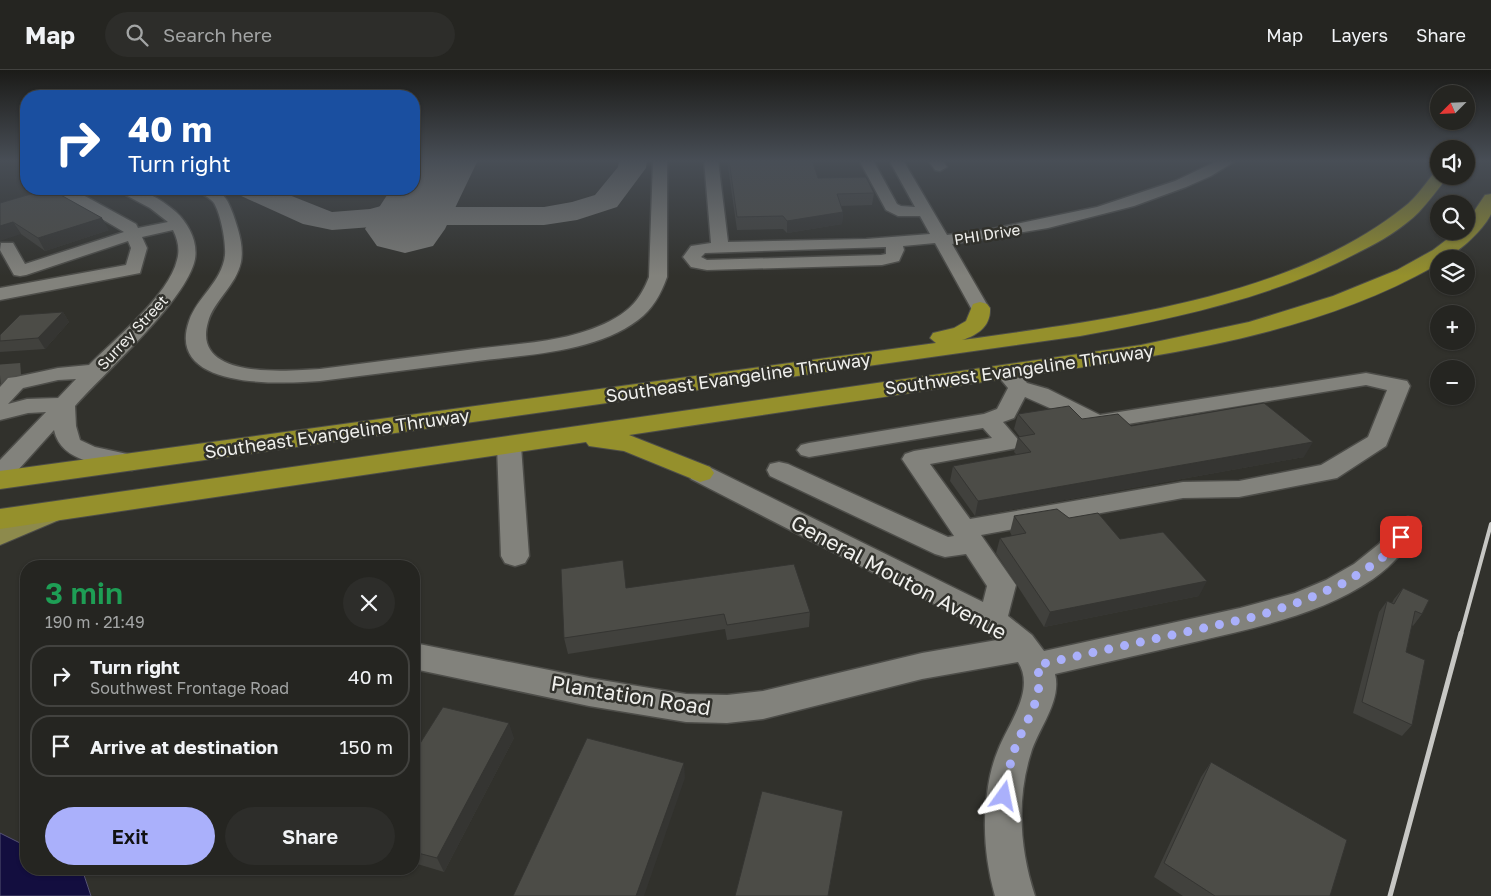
<!DOCTYPE html>
<html lang="en">
<head>
<meta charset="utf-8">
<style>
  :root { --surface:#252521; --page:#2d2d2a; --text:#f1f3f6; --muted:#a3a5a5; --line:#42423f; --accent:#aab0fb }
  body { margin:0; font-family:"Golos Text",sans-serif; background:var(--page); color:var(--text); height:100vh; display:flex; flex-direction:column; font-size:19px; white-space:nowrap }
  * { box-sizing:border-box; margin:0 }
  p { font-size:16px; color:var(--muted) }
  .icon { flex:none; width:28px; height:28px; fill:none; stroke:currentColor; stroke-width:2; stroke-linecap:round; stroke-linejoin:round }
  .map { position:relative; flex:1; overflow:hidden }
  .drawer { position:absolute; left:20px; top:490px; width:400px; height:315px; display:flex; flex-direction:column; background:var(--surface); border-radius:20px; box-shadow:0 1px 4px #0004,0 0 0 1px var(--line) }
  .drawer>* { flex:none }
  .top-card { position:absolute; left:20px; top:20px; width:400px; height:105px; border-radius:20px; box-shadow:0 1px 4px #0004,0 0 0 1px var(--line); background:#1a4fa0; color:#fff; overflow:hidden }
  .needle { width:32px; rotate:246deg }
  .tools { position:absolute; left:1430px; top:15px; display:grid; gap:10px }
  .tools a { display:grid; place-items:center; width:45px; height:45px; border-radius:50%; background:var(--surface); box-shadow:0 1px 4px #0004,0 0 0 1px var(--line); font-size:25px }
  .pin { position:absolute; display:grid; place-items:center; width:42px; height:42px; color:#fff; margin:-21px; border-radius:10px; box-shadow:0 2px 8px #0006 }
  .me { position:absolute; width:55px; margin:-28px; rotate:12deg; stroke-linejoin:round; filter:drop-shadow(0 0 4px #0008) }
  .turn { display:flex; align-items:center; gap:18px; height:105px; padding:0 25px; font-size:22px }
  .turn .icon { width:65px; height:65px; stroke-width:2.5 }
  .turn b { display:block; font-size:35px; line-height:42px }
  .round { display:grid; place-items:center; flex:none; width:52px; height:52px; border-radius:26px; background:var(--page) }
  .summary { display:flex; align-items:center; justify-content:space-between; height:85px; padding:0 25px }
  h1 { font-size:30px; font-weight:600; line-height:38px; color:#1e9e55 }
  .cta { display:flex; gap:10px; margin-top:auto; padding:10px 25px }
  .cta a { flex:1; height:58px; border-radius:30px; background:var(--accent); color:#111; font-size:20px; font-weight:600; line-height:58px; text-align:center }
  .cta a+a { background:var(--page); color:var(--text) }
  ul { padding:0; list-style:none }
  li { display:flex; align-items:center; gap:15px; height:62px; margin:0 10px 8px; padding:0 15px; border:2px solid var(--line); border-radius:20px }
  li div { flex:1 }
  li b { display:block; font-size:19px }
  li em { font-style:normal }
  header { display:flex; align-items:center; gap:30px; box-sizing:border-box; height:70px; padding:0 25px; background:var(--surface); border-bottom:1px solid var(--line) }
  header strong { font-size:24px }
  nav { display:flex; gap:28px; margin-inline-start:auto; font-size:18px }
  .search { width:350px; height:45px; background:var(--page); display:flex; align-items:center; gap:12px; box-sizing:border-box; padding:0 18px; border-radius:28px; color:var(--muted); font-size:19px }
  .map>svg:first-child { display:block }
  .water { fill:#130e3f; stroke:#555273 }
  .lines { fill:none; stroke-linecap:round; stroke-linejoin:round }
  .taxiway { fill:#7c7c78; fill-rule:evenodd }
  .runway { fill:#7c7c78; fill-rule:evenodd }
  .minor-tunnel { stroke:#4e4e49; stroke-width:21; stroke-dasharray:21 10; stroke-linecap:butt }
  .minor-casing { stroke:#4d4d49; stroke-width:3 }
  .major-casing { stroke:#4d4d49; stroke-width:2 }
  .highway-casing { stroke:#4d4d49; stroke-width:2 }
  .minor { fill:#82827c; fill-rule:evenodd }
  .major { fill:#8d8a4c; fill-rule:evenodd }
  .highway { fill:#95902c; fill-rule:evenodd }
  .rail-far1 { stroke:#c7c7c4; stroke-width:4 }
  .rail { stroke:#c7c7c4; stroke-width:5 }
  .wall { fill:#41413d }
  .shaded-wall { fill:#353532 }
  .building { fill:#4c4c47; stroke:#353532 }
  .route { stroke:#aab0fb; stroke-width:9; stroke-dasharray:0 16.2 }
  .labels { text-anchor:middle; dominant-baseline:central; stroke-width:5; stroke-linejoin:round; paint-order:stroke }
  .far-street-label { font-size:15px; fill:#f0f0ed; stroke:#31312c }
  .street-label { font-size:18px; fill:#f0f0ed; stroke:#31312c }
  .near-street-label { font-size:21px; fill:#f0f0ed; stroke:#31312c }
</style>
</head>
<body>
<header>
<strong>Map</strong>
<div class="search"><svg class="icon" aria-label="search" viewBox="0 0 24 24"><circle cx="10" cy="10" r="6"/><path d="M15 15l6 6"/></svg>Search here</div>
<nav><a>Map</a><a>Layers</a><a>Share</a></nav>
</header>
<div class="map">
<svg width="1491" height="826" viewBox="0 0 1491 826">
  <rect width="100%" height="100%" fill="#31312c"/>
  <path class="water" d="M0,763L26,776V799H75L83,802L91,826H0Z"/>
  <g class="lines">
    <path class="taxiway" d="M619,90H647L646,98L617,137L577,150L544,155H442L415,145L372,157L332,160L303,154L239,125L234,119H274L332,142L370,139L418,126L447,137H544L572,132L595,125L618,97Z"/>
    <path class="runway" d="M414,90H478L445,159L433,176L405,183L377,176L365,159L391,119H414Z"/>
    <path class="minor-tunnel" d="M0,305L27,303"/>
    <defs>
      <path id="minor" d="M653,90H667V207C661,224 653,239 638,250C595,283 522,285 470,292C420,298 370,305 320,311C282,314 165,320 189,251C197,227 222,212 225,185C226,172 221,145 214,133C210,127 201,125 197,119C220,119 225,122 233,144C238,159 244,175 241,192C236,216 214,230 208,252C191,310 286,301 320,299C374,292 429,285 483,278C526,273 571,271 610,251C630,241 641,228 649,207Z
        M704,90H718L728,172L866,169L930,164L920,146H898L886,140L859,90H873L897,134L901,136L915,137L889,90H903L947,165L992,159L1097,137L1175,111L1219,90H1237L1211,106L1186,117L1134,136L1048,158L952,174L989,238L987,242L980,244L973,242L971,238L935,173L903,176L904,180L899,191L882,195L707,200L691,197L683,187L691,176L711,173ZM886,177V184L881,185L707,190L701,187L705,183Z
        M928,90H942L947,97L940,101L935,100Z
        M57,119H72L136,154L138,158L168,152L150,138L120,122L118,119C141,117 158,127 176,142C188,153 198,171 195,189C187,230 105,302 75,336L76,356L80,370L95,377L141,387L144,392L141,397L132,400C105,394 61,394 54,360L9,410L0,412V390L46,342L28,343L0,350V317L8,308L16,307L58,298L89,295C114,270 169,225 177,190C180,180 178,170 173,160L142,167L147,178L140,203L0,230V218L126,195L131,178L128,171L26,205L20,206L14,205L0,180L1,173H13L25,194L124,162L63,126L0,145V135ZM76,309L58,328L27,329L8,334L23,318L58,310Z
        M1009,300L1017,301L1027,313L1048,319L1100,345L1366,303L1407,311L1410,316L1386,376L1337,408L1239,427L1183,428L981,465L1016,515L1008,546L1032,565L1044,581L1240,538L1295,523L1326,510L1354,494L1379,474L1399,449L1408,447L1417,449L1421,456C1409,476 1393,495 1373,509C1322,544 1258,557 1199,571C1151,582 1103,593 1055,604C1062,631 1038,659 1031,683C1016,730 1020,780 1035,826H995C985,790 982,754 988,717C990,704 993,692 998,680C1008,654 1036,620 1018,592L922,609L763,649L727,653L686,652L589,636L414,599V573L589,608L686,624L727,625L763,621L922,583L997,570L981,558L691,409L688,403L691,397L700,395L709,397L983,532L987,516L966,484L945,487L935,484L770,406L767,400L770,394L779,392L788,394L948,467L954,466L902,389L905,384L914,381L992,368L983,358L809,387L801,385L797,380L801,375L809,373L984,344L997,339L1008,318L998,306L1001,301ZM1366,315L1387,320L1368,367L1321,395L1239,411L1183,412L970,449L930,394L1017,378L1021,373L1003,352L1014,348L1025,327L1097,359Z
        M509,369L517,371L521,376L529,486L525,493L515,496L505,493L501,486L497,376L501,371Z"/>
      <path id="major" d="M49,433L59,436L63,443L59,450L0,475V452Z"/>
      <path id="highway" d="M1439,102V106H1448C1439,118 1429,131 1419,142C1403,158 1380,172 1359,182C1273,228 1175,248 1080,266L0,419V401L936,273L930,268L933,263L954,258L966,251L973,234L980,232L987,234L990,238C991,256 978,265 962,270C1104,250 1290,229 1404,137C1416,128 1425,114 1434,103Z
        M1491,124C1491,130 1491,138 1491,144C1485,158 1454,189 1439,189V193L1435,196C1304,270 1149,287 1003,309C879,328 754,346 629,365L710,397L714,403L710,409L700,412L624,381L589,376L586,372L0,459V439L1141,275L1249,252L1333,226L1397,200L1433,180L1458,161H1466V153L1485,125Z"/>
    </defs>
    <use href="#minor" class="minor-casing"/>
    <use href="#major" class="major-casing"/>
    <use href="#highway" class="highway-casing"/>
    <use href="#minor" class="minor"/>
    <use href="#major" class="major"/>
    <use href="#highway" class="highway"/>
    <path class="rail-far1" d="M1461,564L1491,454"/>
    <path class="rail" d="M1390,826L1461,563"/>
  </g>
  <path class="wall" d="M727,90H812L818,108L874,123L872,135L841,136L843,142L842,154L787,163L783,159L737,160Z
    M0,133L109,160L45,181L21,164Z
    M63,242L69,252L45,279L0,282V265Z
    M1018,344L1082,349L1131,356L1304,387L975,446L950,411L953,396L1017,385L1014,382L1018,367H1020L1014,359Z
    M1014,446L1069,448L1120,469L1199,526L1044,557L996,483L1000,468L1012,466L1010,462Z
    M626,518L810,542L809,557L727,570L725,559L568,584L564,568Z
    M1403,518L1422,544L1413,556L1412,555L1406,582L1412,655L1402,666L1353,643L1379,542L1387,531L1392,533L1394,529Z
    M514,668L444,802L414,793V683Z
    M1211,692L1330,826H1183L1154,807L1201,707Z"/>
  <path class="shaded-wall" d="M843,142L842,154L787,163V151Z
    M102,148L109,160L45,181L38,168Z
    M13,152L21,164L0,171V156Z
    M63,242L69,252L45,279L38,268Z
    M1313,372L1304,387L975,446L978,431Z
    M1207,511L1199,526L1044,557L1050,542Z
    M509,653L514,668L444,802L437,788Z
    M684,693L685,708L644,826H636Z"/>
  <path class="building" d="M729,90H812L818,108L866,107L874,123L837,124L843,142L787,151L783,146L737,147Z
    M48,119H50L102,148L38,168L13,152L0,156V133Z
    M63,242L38,268L0,271V265L20,245Z
    M1264,333L1313,372L978,431L953,396L1031,382L1018,367L1035,364L1018,344L1069,336L1082,349L1118,344L1131,356Z
    M1057,439L1069,448L1098,443L1120,469L1163,462L1207,511L1050,542L1000,468L1026,463L1014,446Z
    M623,490L626,518L794,494L810,542L727,555L724,544L564,568L561,499Z
    M1403,518L1429,530L1422,544L1415,541L1406,582L1425,590L1412,655L1362,632L1387,531L1394,534Z
    M443,637L509,653L437,788L414,782V683Z
    M587,668L684,693L636,826H513Z
    M1211,692L1347,770L1330,826H1215L1164,793Z
    M762,721L843,741L828,826H735Z"/>
  <linearGradient id="sky" x2="0" y2="1"><stop stop-color="#1b1b18"/><stop offset="0.44" stop-color="#484e56"/><stop offset="1" stop-color="#484e56" stop-opacity="0"/></linearGradient>
  <rect width="1491" height="206" fill="url(#sky)"/>
  <g class="lines">
    <path class="route" d="M1004,726C1007,712 1009,697 1013,684C1023,652 1046,630 1037,595L1258,546L1305,530L1346,512L1380,490L1401,467"/>
  </g>
  <g class="labels">
    <g class="far-street-label">
      <text transform="translate(987 164) rotate(-9)">PHI Drive</text>
      <text transform="translate(132 262) rotate(-47)">Surrey Street</text>
    </g>
    <g class="street-label">
      <text transform="translate(1019 299) rotate(-8)">Southwest Evangeline Thruway</text>
      <text transform="translate(738 307) rotate(-8)">Southeast Evangeline Thruway</text>
      <text transform="translate(337 363) rotate(-8)">Southeast Evangeline Thruway</text>
    </g>
    <g class="near-street-label">
      <text transform="translate(899 507) rotate(28)">General Mouton Avenue</text>
      <text transform="translate(631 625) rotate(9)">Plantation Road</text>
    </g>
  </g>
</svg>
<div class="tools">
<a><svg class="needle" viewBox="-14 -14 28 28"><path d="M0-13l5 13h-10z" fill="#e53935"/><path d="M0 13l5-13h-10z" fill="#a3a5a5"/></svg></a>
<a><svg class="icon" aria-label="sound" viewBox="0 0 24 24"><path d="M4 9h4l5-4v14l-5-4H4zM17 9q2 3 0 6"/></svg></a>
<a><svg class="icon" aria-label="search" viewBox="0 0 24 24"><circle cx="10" cy="10" r="6"/><path d="M15 15l6 6"/></svg></a>
<a><svg class="icon" aria-label="layers" viewBox="0 0 24 24"><path d="M12 4l9 5-9 5-9-5zM3 14l9 5 9-5"/></svg></a>
<a>+</a>
<a>−</a>
</div>
<div class="pin" style="left:1401px;top:467px;background:#d93025"><svg class="icon" aria-label="arrive" viewBox="0 0 24 24"><path d="M6 21V4h12l-3 4 3 4H6"/></svg></div>
<svg class="me" style="left:1004px;top:726px" viewBox="-20 -20 40 40"><path d="M0-17L14 15 0 8-14 15z" fill="#aab0fb" stroke="#fff" stroke-width="4"/></svg>
<div class="top-card">
<div class="turn"><svg class="icon" aria-label="right" viewBox="0 0 24 24"><path d="M7 20v-9h11M14 6l5 5-5 5"/></svg><div><b>40 m</b>Turn right</div></div>
</div>
<section class="drawer">
<div class="summary"><div><h1>3 min</h1><p>190 m · 21:49</p></div><a class="round"><svg class="icon" aria-label="close" viewBox="0 0 24 24"><path d="M6 6l12 12M18 6L6 18"/></svg></a></div>
<ul>
<li><svg class="icon" aria-label="right" viewBox="0 0 24 24"><path d="M7 20v-9h11M14 6l5 5-5 5"/></svg><div><b>Turn right</b><p>Southwest Frontage Road</p></div><em>40 m</em></li>
<li><svg class="icon" aria-label="arrive" viewBox="0 0 24 24"><path d="M6 21V4h12l-3 4 3 4H6"/></svg><div><b>Arrive at destination</b></div><em>150 m</em></li>
</ul>
<div class="cta"><a>Exit</a><a>Share</a></div>
</section>
</div>
</body>
</html>
